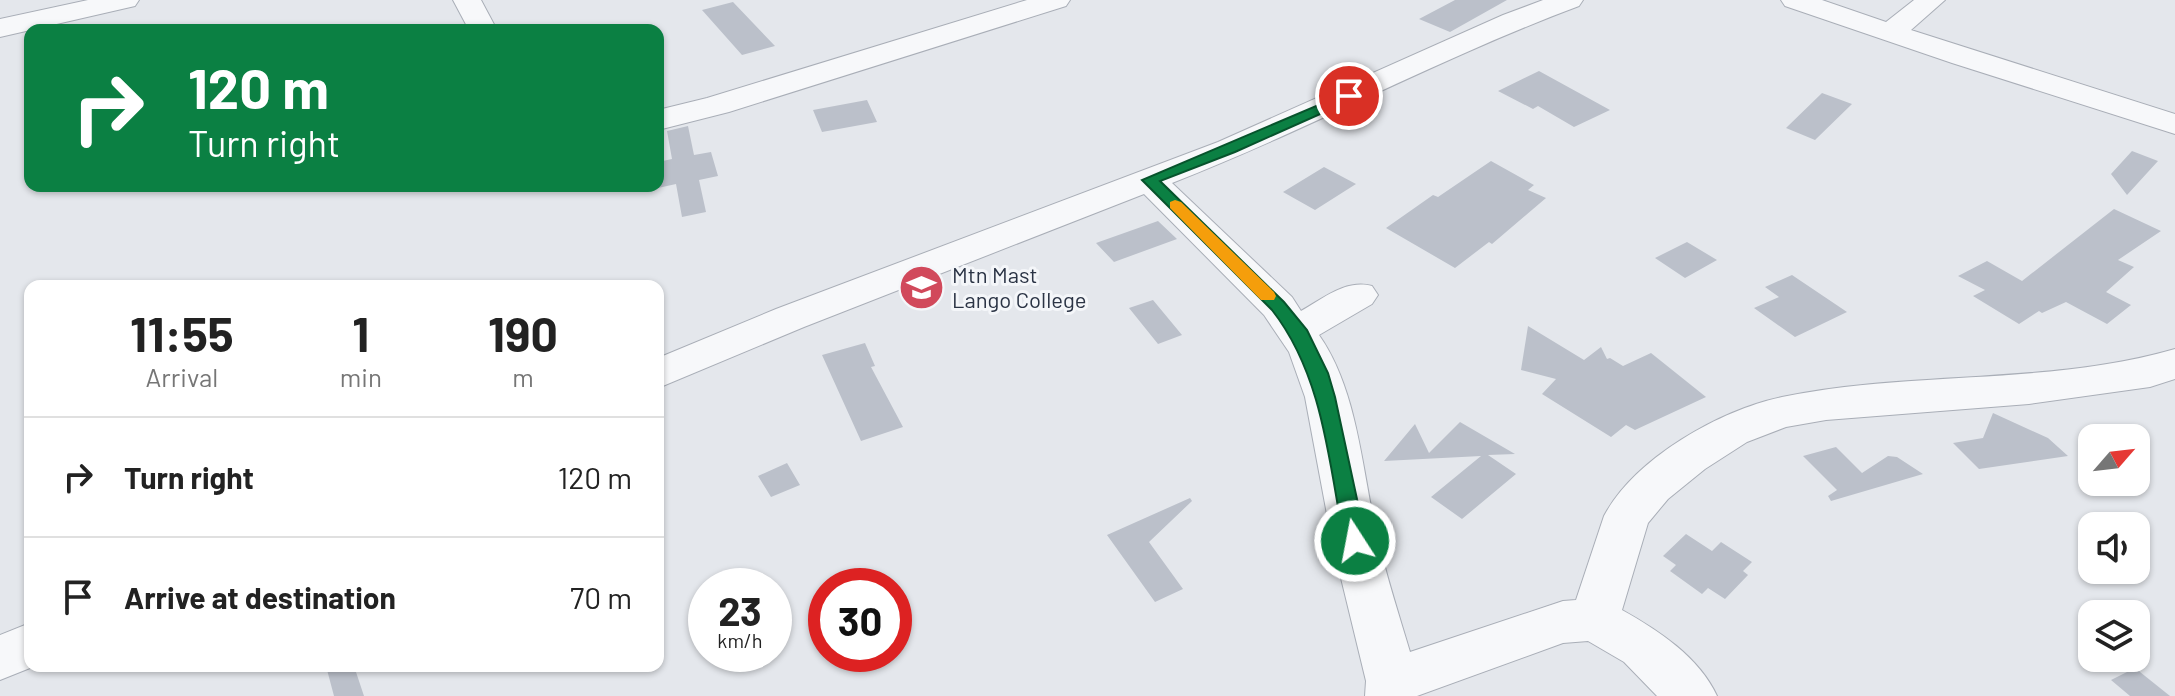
<!DOCTYPE html>
<html lang="en">
<head>
<meta charset="utf-8">
<style>
  :root { --surface:#fff; --page:#f6f6f6; --text:#222; --muted:#767676; --line:#e0e0e0 }
  body { margin:0; font-family:Barlow,sans-serif; background:var(--page); color:var(--text); height:100vh; display:flex; flex-direction:column; font-size:30px; white-space:nowrap }
  * { box-sizing:border-box; margin:0 }
  p { font-size:26px; color:var(--muted) }
  .icon { flex:none; width:44px; height:44px; fill:none; stroke:currentColor; stroke-width:2; stroke-linecap:round; stroke-linejoin:round }
  .map { position:relative; flex:1; overflow:hidden }
  .details { position:absolute; left:24px; top:280px; width:640px; height:392px; display:flex; flex-direction:column; background:var(--surface); border-radius:16px; box-shadow:0 2px 6px #0004 }
  .details>* { flex:none }
  .guide { position:absolute; left:24px; top:24px; width:640px; height:168px; border-radius:16px; box-shadow:0 2px 6px #0004; background:#0b8043; color:#fff; overflow:hidden }
  .needle { width:52px; rotate:62deg }
  .tools { position:absolute; left:2078px; top:424px; display:grid; gap:16px }
  .tools a { display:grid; place-items:center; width:72px; height:72px; border-radius:16px; background:var(--surface); box-shadow:0 2px 6px #0004; font-size:40px }
  .speed { position:absolute; left:688px; top:568px; display:flex; gap:16px; font-size:40px; font-weight:700; text-align:center }
  .speed>* { display:grid; place-content:center; width:104px; height:104px; border-radius:50%; background:var(--surface); box-shadow:0 2px 6px #0004; line-height:1 }
  .speed small { font-size:20px; font-weight:400 }
  .speed .limit { border:12px solid #d22; background:#fff; color:#111 }
  .pin { position:absolute; display:grid; place-items:center; width:68px; height:68px; color:#fff; margin:-34px; border:4px solid #fff; border-radius:50%; box-shadow:0 2px 8px #0007 }
  .me { position:absolute; width:88px; margin:-44px; rotate:349deg; stroke-linejoin:round; filter:drop-shadow(0 0 6px #0008) }
  .turn { display:flex; align-items:center; gap:28px; height:168px; padding:0 32px; font-size:36px }
  .turn .icon { width:104px; height:104px; stroke-width:2.5 }
  .turn b { display:block; font-size:56px; line-height:68px }
  .eta { display:flex; justify-content:space-evenly; align-items:center; height:136px; text-align:center }
  .eta b { font-size:48px; font-weight:700; line-height:56px }
  ul { padding:0; list-style:none }
  li { display:flex; align-items:center; gap:24px; height:120px; padding:0 32px; border-top:2px solid var(--line) }
  li div { flex:1 }
  li b { display:block; font-size:30px }
  li em { font-style:normal }
  .map>svg:first-child { display:block }
  .building { fill:#bbc0ca }
  .lines { fill:none; stroke-linecap:round; stroke-linejoin:round }
  .minor-casing { stroke:#a9aeb7; stroke-width:2 }
  .minor { fill:#f7f8fa; fill-rule:evenodd }
  .route { fill:#0b8043; stroke:#07532c; stroke-width:2 }
  .slow { fill:#f59e0b }
  .labels { text-anchor:middle; dominant-baseline:central; stroke-width:6; stroke-linejoin:round; paint-order:stroke }
  .poi-label { font-size:22px; fill:#2b3445; stroke:#f4f6f9; text-anchor:start }
</style>
</head>
<body>
<div class="map">
<svg width="2175" height="696" viewBox="0 0 2175 696">
  <rect width="100%" height="100%" fill="#e4e7ec"/>
  <path class="building" d="M1455,0H1507L1450,32L1419,19Z
    M733,2L775,46L742,55L702,10Z
    M1539,71L1610,110L1574,127L1538,106L1533,109L1498,91Z
    M1822,93L1852,104L1815,140L1786,128Z
    M867,100L877,122L822,132L813,110Z
    M688,126L694,155L711,152L718,176L699,180L706,212L682,217L676,184L658,188V162L672,159L667,131Z
    M2132,151L2158,161L2127,195L2111,174Z
    M1491,161L1534,185L1528,190L1546,198L1492,244L1489,242L1455,268L1386,228L1433,195L1438,197Z
    M1324,167L1356,184L1315,210L1283,192Z
    M2114,209L2161,231L2118,260L2134,267L2106,292L2131,305L2107,324L2066,302L2042,313L2039,311L2019,324L1973,296L1985,290L1958,276L1987,261L2022,281Z
    M1158,221L1177,239L1114,262L1096,243Z
    M1687,242L1717,260L1685,278L1655,258Z
    M1792,275L1847,312L1795,337L1754,308L1779,297L1765,287Z
    M1153,300L1182,335L1158,344L1129,308Z
    M1528,326L1584,360L1601,347L1607,359L1610,358L1623,366L1651,353L1706,397L1635,430L1626,425L1611,437L1542,394L1556,379L1521,370Z
    M865,343L875,366L871,367L903,427L861,441L822,355Z
    M1993,413L2048,438L2068,456L1979,469L1953,443L1983,438Z
    M1460,422L1515,454L1488,455L1516,474L1462,519L1431,497L1481,456L1384,461L1415,424L1429,453Z
    M1836,447L1862,473L1888,456L1897,457L1923,474L1831,501L1828,496L1837,490L1803,456Z
    M787,463L800,485L771,497L758,476Z
    M1190,498L1192,501L1149,542L1183,589L1155,602L1107,535Z
    M1686,534L1712,551L1721,542L1752,562L1743,571L1748,575L1725,599L1708,588L1702,594L1670,571L1676,565L1663,556Z
    M326,666H354L364,696H334Z
    M2135,668L2170,696H2130L2111,680Z"/>
  <g class="lines">
    <defs>
      <path id="minor" d="M88,0H139L135,6L0,37V19Z
        M453,0H481L497,30H469Z
        M1027,0H1070L1066,6L729,112L658,130V110L707,98Z
        M1543,0H1583L1579,6C1440,58 1310,129 1172,183L1292,297L1301,311C1324,298 1346,279 1372,286L1378,295L1372,304L1319,335C1359,392 1362,474 1378,540C1387,578 1399,615 1410,652L1563,601L1576,600L1604,516C1635,458 1720,410 1782,397C1912,370 2047,386 2175,349V379L2150,387L2029,404L1826,420L1786,427L1747,442L1705,469L1668,499L1648,523L1622,610C1658,630 1699,657 1717,696H1657L1624,662L1588,641L1563,643L1417,696H1365L1366,681L1332,541L1305,397L1289,352L1264,315L1144,194L804,327L658,388V358L776,309L1218,142L1503,15Z
        M1781,0H1822L1886,22L1914,0H1945L1911,30L2175,114V134L1952,63L1785,6Z
        M30,623V666H35L0,680V635Z"/>
    </defs>
    <use href="#minor" class="minor-casing"/>
    <use href="#minor" class="minor"/>
  </g>
  <path class="route" d="M1349,92L1356,96L1354,99L1235,152L1160,181L1284,302L1307,330L1328,373L1335,397L1366,541L1363,547L1355,550L1347,547L1344,541C1329,462 1323,375 1272,310L1142,180Z"/>
  <path class="slow" d="M1175,200L1181,202L1274,292L1276,296L1274,300H1261L1170,208V202Z"/>
  <defs>
    <symbol id="school-disc" viewBox="-11 -11 22 22"><circle r="9.5" fill="#d1495b" stroke="#f4f6f9"/><path d="M0-5L7-2L0 1L-7-2ZM-4 1L0 2.5L4 1V4Q0 6-4 4Z" fill="#fff"/></symbol>
  </defs>
  <g fill-rule="evenodd">
    <use href="#school-disc" x="896" y="262" width="51" height="51"/>
  </g>
  <g class="labels">
    <g class="poi-label">
      <text x="952" y="274">Mtn Mast<tspan x="952" dy="25">Lango College</tspan></text>
    </g>
  </g>
</svg>
<div class="tools">
<a><svg class="needle" viewBox="-14 -14 28 28"><path d="M0-13l5 13h-10z" fill="#e53935"/><path d="M0 13l5-13h-10z" fill="#767676"/></svg></a>
<a><svg class="icon" aria-label="sound" viewBox="0 0 24 24"><path d="M4 9h4l5-4v14l-5-4H4zM17 9q2 3 0 6"/></svg></a>
<a><svg class="icon" aria-label="layers" viewBox="0 0 24 24"><path d="M12 4l9 5-9 5-9-5zM3 14l9 5 9-5"/></svg></a>
</div>
<div class="speed"><div>23<small>km/h</small></div><div class="limit">30</div></div>
<div class="pin" style="left:1349px;top:96px;background:#d93025"><svg class="icon" aria-label="arrive" viewBox="0 0 24 24"><path d="M6 21V4h12l-3 4 3 4H6"/></svg></div>
<svg class="me" style="left:1355px;top:541px" viewBox="-20 -20 40 40"><circle r="17" fill="#0b8043" stroke="#fff" stroke-width="3"/><path d="M0-11L8 9 0 5-8 9z" fill="#fff"/></svg>
<div class="guide">
<div class="turn"><svg class="icon" aria-label="right" viewBox="0 0 24 24"><path d="M7 20v-9h11M14 6l5 5-5 5"/></svg><div><b>120 m</b>Turn right</div></div>
</div>
<section class="details">
<div class="eta">
<div><b>11:55</b><p>Arrival</p></div>
<div><b>1</b><p>min</p></div>
<div><b>190</b><p>m</p></div>
</div>
<ul>
<li><svg class="icon" aria-label="right" viewBox="0 0 24 24"><path d="M7 20v-9h11M14 6l5 5-5 5"/></svg><div><b>Turn right</b></div><em>120 m</em></li>
<li><svg class="icon" aria-label="arrive" viewBox="0 0 24 24"><path d="M6 21V4h12l-3 4 3 4H6"/></svg><div><b>Arrive at destination</b></div><em>70 m</em></li>
</ul>
</section>
</div>
</body>
</html>
